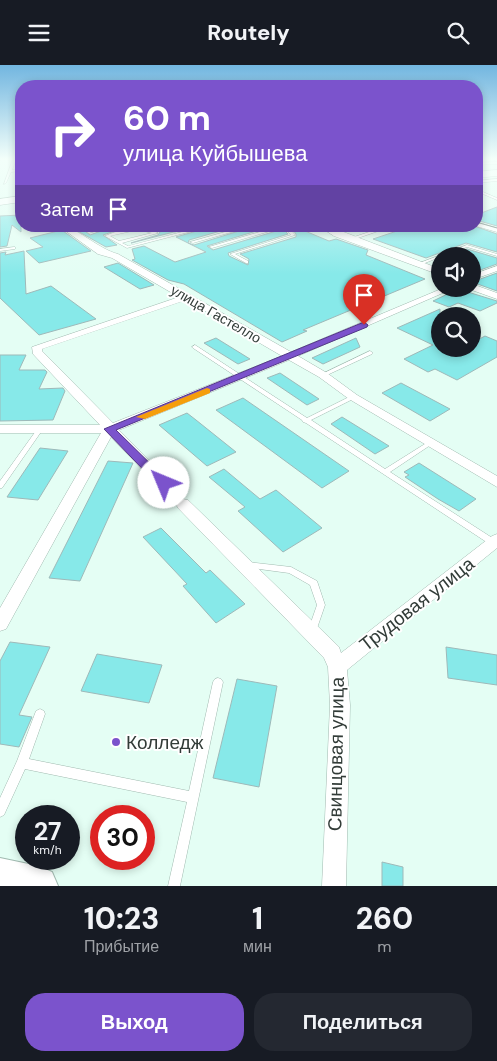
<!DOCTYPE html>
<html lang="ru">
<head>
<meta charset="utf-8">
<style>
  :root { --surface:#171b24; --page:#242831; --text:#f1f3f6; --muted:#9ea1a6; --accent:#7b53cc }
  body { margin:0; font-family:"DM Sans",sans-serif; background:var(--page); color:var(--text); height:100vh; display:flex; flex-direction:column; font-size:19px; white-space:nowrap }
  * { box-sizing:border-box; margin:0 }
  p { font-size:16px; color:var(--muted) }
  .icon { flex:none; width:28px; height:28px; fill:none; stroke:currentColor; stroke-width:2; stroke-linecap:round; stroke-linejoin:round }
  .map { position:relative; height:821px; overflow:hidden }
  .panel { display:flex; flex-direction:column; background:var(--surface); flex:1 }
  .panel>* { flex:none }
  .guide { position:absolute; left:15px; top:15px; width:468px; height:152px; border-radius:20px; box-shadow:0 2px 8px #0003; background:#7b53cc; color:#fff; overflow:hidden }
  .tools { position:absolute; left:431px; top:182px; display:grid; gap:10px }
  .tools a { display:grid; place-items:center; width:50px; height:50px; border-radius:50%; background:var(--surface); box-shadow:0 2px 8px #0003; font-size:25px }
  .speed { position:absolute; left:15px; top:740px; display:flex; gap:10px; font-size:25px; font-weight:700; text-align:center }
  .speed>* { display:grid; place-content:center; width:65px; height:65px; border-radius:50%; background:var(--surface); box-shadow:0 2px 8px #0003; line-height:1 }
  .speed small { font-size:12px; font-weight:400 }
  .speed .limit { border:8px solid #d22; background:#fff; color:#111 }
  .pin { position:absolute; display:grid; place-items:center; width:42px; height:42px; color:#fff; margin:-51px -21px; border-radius:50% 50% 50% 0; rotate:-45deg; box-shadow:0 0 5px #0007 }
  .pin .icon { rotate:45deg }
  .me { position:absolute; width:55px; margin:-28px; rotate:315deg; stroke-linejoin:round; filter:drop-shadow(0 0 4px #0008) }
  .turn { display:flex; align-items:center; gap:18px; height:105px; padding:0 25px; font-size:22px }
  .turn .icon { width:65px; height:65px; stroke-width:2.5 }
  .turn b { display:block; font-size:35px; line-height:42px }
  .then { display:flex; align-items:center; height:48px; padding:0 25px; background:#0003; gap:10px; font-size:19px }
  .eta { display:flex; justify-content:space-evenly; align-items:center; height:85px; text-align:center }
  .eta b { font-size:30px; font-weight:800; line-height:35px }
  .cta { display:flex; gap:10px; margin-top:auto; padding:10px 25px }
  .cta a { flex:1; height:58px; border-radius:20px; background:var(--accent); color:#fff; font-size:20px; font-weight:800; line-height:58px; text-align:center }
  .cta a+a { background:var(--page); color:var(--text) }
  header { display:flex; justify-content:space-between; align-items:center; height:65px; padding:0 25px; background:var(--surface); font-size:22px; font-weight:800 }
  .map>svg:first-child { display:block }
  .building { fill:#87e9e9; stroke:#9eb9b9 }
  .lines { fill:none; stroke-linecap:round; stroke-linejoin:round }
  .lane-casing { stroke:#a1bab0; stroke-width:1 }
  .street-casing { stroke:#a1bab0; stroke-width:1 }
  .secondary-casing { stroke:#a1bab0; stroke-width:1 }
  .primary-casing { stroke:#a1bab0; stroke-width:2 }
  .lane { fill:#fff; fill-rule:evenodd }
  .street { fill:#fff; fill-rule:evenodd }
  .secondary { fill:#fff; fill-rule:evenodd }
  .primary { fill:#fff; fill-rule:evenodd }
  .tram { stroke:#7d8d87; stroke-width:1 }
  .route { fill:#7b53cc; stroke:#503685 }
  .slow { fill:#f59e0b }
  .poi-dot { fill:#7b53cc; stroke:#fff; stroke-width:2 }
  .labels { text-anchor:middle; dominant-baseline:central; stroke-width:4; stroke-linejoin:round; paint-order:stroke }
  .far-street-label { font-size:14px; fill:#323c38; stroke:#fff }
  .near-street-label { font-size:19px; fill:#323c38; stroke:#fff }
  .near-poi-label { font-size:19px; fill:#323c38; stroke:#fff; text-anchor:start }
</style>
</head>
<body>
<header><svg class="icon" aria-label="menu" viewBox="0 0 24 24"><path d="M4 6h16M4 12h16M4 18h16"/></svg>Routely<svg class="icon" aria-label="search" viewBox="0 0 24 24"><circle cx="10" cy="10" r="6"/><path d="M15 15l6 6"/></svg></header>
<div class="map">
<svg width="497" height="821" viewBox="0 0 497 821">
  <rect width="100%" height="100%" fill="#e4fef4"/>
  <path class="building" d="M497,142V161L476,155V150Z
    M21,150V167L12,160L7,181L0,182V151Z
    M84,161H99L85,166L90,170L115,161H165L175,167L188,161H197L131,178L158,170L160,167L145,162L124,163L103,170L117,180L106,182L74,164Z
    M214,161H238L189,175L188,178L194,180L255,161H273L207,181L213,185L283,164L288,169L228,188L229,191L248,200L249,194L240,189L296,172V169L290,161H300L305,166L329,176L336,174L368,185L366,190L425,214L303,265L307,266L282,277L184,219L168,215L132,195L135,194L132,184L144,181L175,197L206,187L176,172Z
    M412,161H474L497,169V187L466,178L426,193L373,174Z
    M58,166H63L91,186L39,198L26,186L43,182L30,173Z
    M467,184L497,193V199L472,208V191H448Z
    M24,186L26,229L51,221L96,254L39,270L0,233V188L6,187L5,190Z
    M118,198L154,220L140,224L104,202Z
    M497,208V226L472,217Z
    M458,224L497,236V238L480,246L458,238L449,242L433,236Z
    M440,244V284H472V278L485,271L497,276V292L457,315L435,304L428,307L404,294L433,280L397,263Z
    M216,273L250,294L238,299L204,278Z
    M356,273L360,282L323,299L312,293Z
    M0,290H26L19,305H45L47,307L39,324L63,323L65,326L53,355L0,356Z
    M280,308L319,334L307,340L267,313Z
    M401,318L450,344L430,356L382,328Z
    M243,333L349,406L322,423L216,345Z
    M187,348L196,355L236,387L207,401L159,360Z
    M342,352L389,381L375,389L331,359Z
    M40,383L68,386L38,435L7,432Z
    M108,396L133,398L80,516L49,513Z
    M419,398L476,434L459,446L438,434L405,412L409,410L404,407Z
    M224,404L260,434L276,425L322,463L283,487L238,446L245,442L209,412Z
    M161,463L206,508L210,505L245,539L216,558L183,521L187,519L143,472Z
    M10,577L50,582L19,650L32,652L19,682L0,679V596Z
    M446,582L497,590V620L448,613Z
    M97,589L162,600L149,638L81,626Z
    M237,614L277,621L259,722L213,713Z
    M382,797L403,802V821H382Z"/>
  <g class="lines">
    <defs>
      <path id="lane" d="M13,94H16L12,105L21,104V106L11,107L6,118L4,119Z
        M497,97V99L476,100V98Z
        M497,114V116L476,118V116Z
        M476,124L497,133V135L476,126Z
        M106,161H113L89,168L87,167Z
        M167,161H172L174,163L186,161L174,165Z
        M205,161H212L127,183L105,171C121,164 142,159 158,168L122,178L128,181ZM132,166H144L152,168L119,176L110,171Z
        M246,161H253L193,178L190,177Z
        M280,161H287L295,170L235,189L248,196V198H246L230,189L291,170L284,162L212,183L209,182Z
        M354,161C361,161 365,164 371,165C378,166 386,161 393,161L352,175L350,174L351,173L369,167Z
        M467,180L497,189V191L467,182L443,191H440V192L420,200L417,199Z
        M14,182H15V184L0,186V184Z
        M195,280L307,353L351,331H355V333L311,355L385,404L428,377H432L433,378L432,379L390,407L497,476V480H491L306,358L303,357L302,355L193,283L192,282Z
        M370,286L373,288L372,289L325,311L323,312L320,310Z
        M40,362L43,364L2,423H0V416L38,363Z
        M247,497L291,502L317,516L325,540L315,569L312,570L309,569L308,566L317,540L310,520L289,508L244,502L243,500L244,498Z
        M218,613L221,614L223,617L180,821H168L187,737L25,704L4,750L0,752V733L17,696L36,646L40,644L44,646L45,649L29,694L189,726L213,617L215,614Z"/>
      <path id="street" d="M476,157L497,163V167L476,161Z
        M59,161C76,161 98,184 118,189L291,287L441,224H452L298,291L327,308L357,330L497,411V422L349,334L319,312L289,295L119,365L168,415L170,418L168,421H158L111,372L6,564L0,566V543L101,368H0V360H100L33,289L32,282L179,232L112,193L98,189ZM186,235L282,291L113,358L42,286V284Z
        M319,161H328L440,204V210L334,171Z
        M497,201V206L472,215V210Z
        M472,219L497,228V234L469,224H472Z
        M183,434L188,435L339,582L341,588L492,471L497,469V483L347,605L350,640L346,821H322L330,640L328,602L324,593L178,443L176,439Z"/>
      <path id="secondary" d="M497,105V111L476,113V107Z
        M21,131V137L0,140V134Z"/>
      <path id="primary" d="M0,793L38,801L52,807L58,821H0Z"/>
    </defs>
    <use href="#lane" class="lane-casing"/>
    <use href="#street" class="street-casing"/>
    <use href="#secondary" class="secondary-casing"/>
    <use href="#primary" class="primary-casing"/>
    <use href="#lane" class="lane"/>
    <use href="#street" class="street"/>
    <use href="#secondary" class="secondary"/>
    <use href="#primary" class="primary"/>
    <path class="tram" d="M476,157L497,163"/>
  </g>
  <linearGradient id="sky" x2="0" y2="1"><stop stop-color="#72b6e0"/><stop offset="0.45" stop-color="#f3fffa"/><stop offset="1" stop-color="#f3fffa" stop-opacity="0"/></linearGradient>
  <rect width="497" height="209" fill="url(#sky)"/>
  <path class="route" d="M364,257L368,260L367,262L116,365L168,416V421H159L104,364Z"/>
  <path class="slow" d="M207,323L210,324V328L145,354L136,352Z"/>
  <circle class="poi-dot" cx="116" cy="677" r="5"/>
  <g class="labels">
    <g class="far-street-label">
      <text transform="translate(216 249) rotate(30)">улица Гастелло</text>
    </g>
    <g class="near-street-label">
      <text transform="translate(417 539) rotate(-38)">Трудовая улица</text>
      <text transform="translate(336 689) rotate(-89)">Свинцовая улица</text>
    </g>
    <g class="near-poi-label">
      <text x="126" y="677">Колледж</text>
    </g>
  </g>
</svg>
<div class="tools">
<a><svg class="icon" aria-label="sound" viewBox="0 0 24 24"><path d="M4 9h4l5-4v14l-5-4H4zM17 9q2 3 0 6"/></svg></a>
<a><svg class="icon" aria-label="search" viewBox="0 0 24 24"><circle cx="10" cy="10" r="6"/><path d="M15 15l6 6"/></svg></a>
</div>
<div class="speed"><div>27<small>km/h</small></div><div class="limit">30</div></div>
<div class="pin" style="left:364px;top:260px;background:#d93025"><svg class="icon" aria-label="arrive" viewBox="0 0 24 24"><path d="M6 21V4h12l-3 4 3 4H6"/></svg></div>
<svg class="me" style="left:164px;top:418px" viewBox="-20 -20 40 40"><circle r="19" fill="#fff"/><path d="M0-13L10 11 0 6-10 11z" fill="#7b53cc"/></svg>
<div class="guide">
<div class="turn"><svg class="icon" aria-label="right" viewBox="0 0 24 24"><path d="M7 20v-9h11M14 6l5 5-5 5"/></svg><div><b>60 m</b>улица Куйбышева</div></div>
<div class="then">Затем<svg class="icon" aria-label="arrive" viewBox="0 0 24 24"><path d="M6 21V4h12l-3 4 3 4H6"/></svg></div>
</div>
</div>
<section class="panel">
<div class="eta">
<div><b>10:23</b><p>Прибытие</p></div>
<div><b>1</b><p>мин</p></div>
<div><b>260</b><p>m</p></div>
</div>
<div class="cta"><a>Выход</a><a>Поделиться</a></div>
</section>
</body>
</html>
